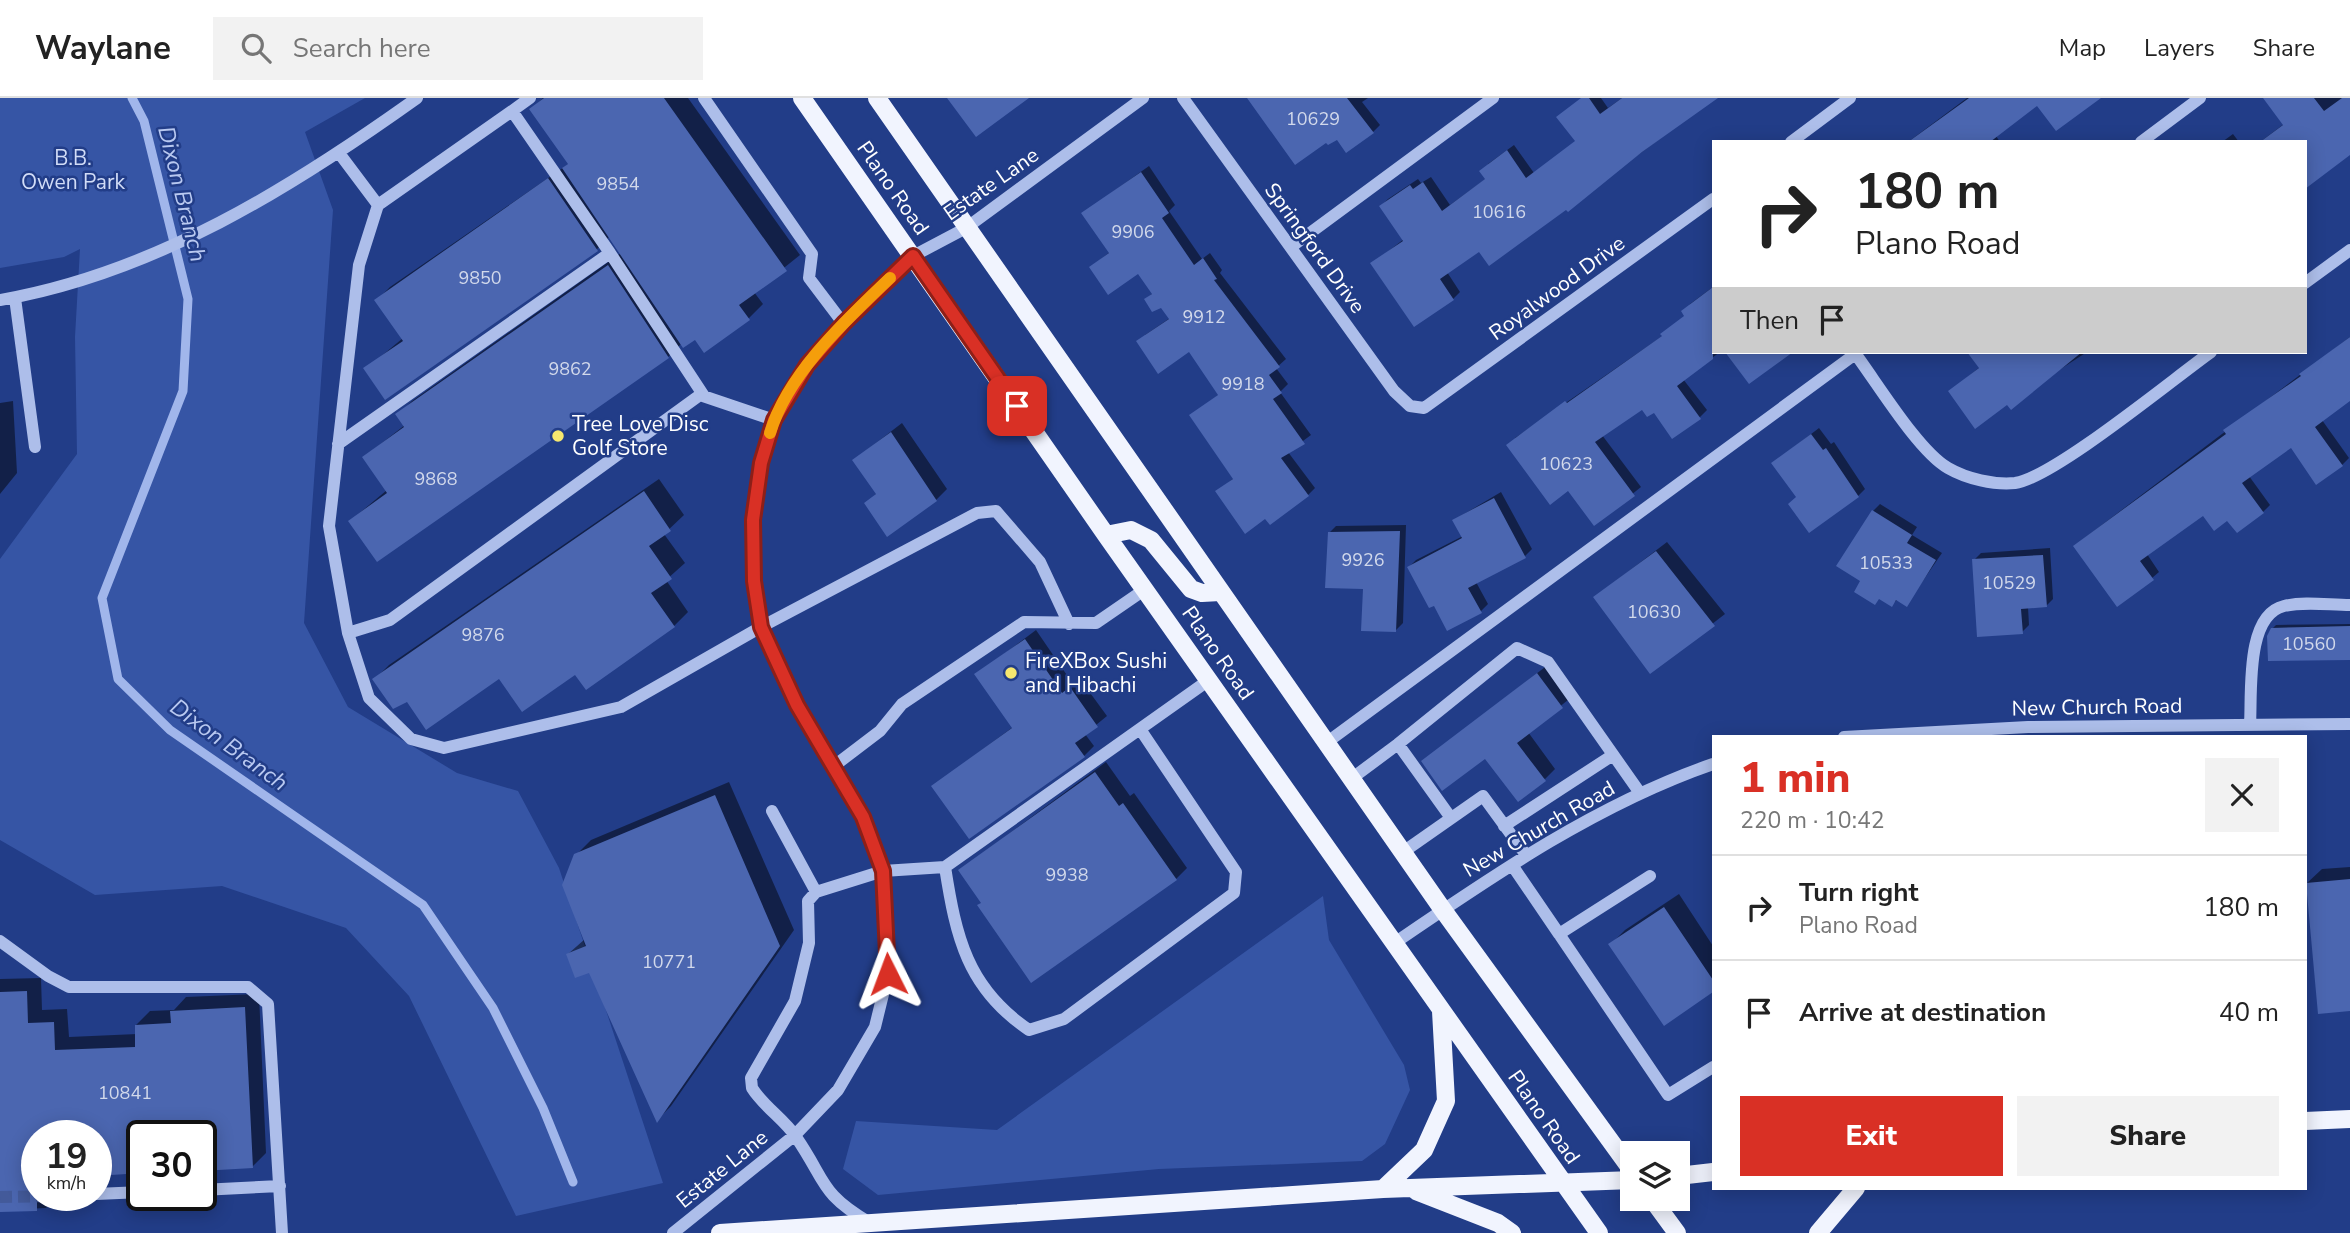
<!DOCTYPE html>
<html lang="en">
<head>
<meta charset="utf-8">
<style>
  :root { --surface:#fff; --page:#f2f2f2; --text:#222; --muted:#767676; --line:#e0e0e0; --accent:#d93025 }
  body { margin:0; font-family:"Nunito Sans",sans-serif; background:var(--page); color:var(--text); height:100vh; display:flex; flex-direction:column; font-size:26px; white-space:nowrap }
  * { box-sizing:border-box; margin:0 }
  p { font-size:23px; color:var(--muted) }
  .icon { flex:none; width:38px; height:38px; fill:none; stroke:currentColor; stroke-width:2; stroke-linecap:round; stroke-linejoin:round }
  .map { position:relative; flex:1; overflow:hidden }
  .details { position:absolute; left:1712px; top:637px; width:595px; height:455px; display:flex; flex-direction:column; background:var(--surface); border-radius:0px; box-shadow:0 4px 18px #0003 }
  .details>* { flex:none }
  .top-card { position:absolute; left:1712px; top:42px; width:595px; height:214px; border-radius:0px; box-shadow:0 4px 18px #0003; background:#fff; color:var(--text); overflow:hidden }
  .buttons { position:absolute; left:1620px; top:1043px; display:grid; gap:14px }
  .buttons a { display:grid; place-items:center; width:70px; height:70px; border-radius:0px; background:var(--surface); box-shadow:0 4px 18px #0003; font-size:35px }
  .speed { position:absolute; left:21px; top:1022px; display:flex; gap:14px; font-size:35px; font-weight:700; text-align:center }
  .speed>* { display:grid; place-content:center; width:91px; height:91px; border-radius:50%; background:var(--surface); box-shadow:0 4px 18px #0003; line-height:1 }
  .speed small { font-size:18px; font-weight:400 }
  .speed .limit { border:4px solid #111; border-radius:10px; background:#fff; color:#111 }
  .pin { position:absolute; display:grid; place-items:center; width:60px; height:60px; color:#fff; margin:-30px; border-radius:14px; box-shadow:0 4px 10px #0006 }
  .me { position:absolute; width:77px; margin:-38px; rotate:357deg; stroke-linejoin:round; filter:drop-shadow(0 0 5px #0008) }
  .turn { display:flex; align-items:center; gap:24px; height:147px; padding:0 28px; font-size:32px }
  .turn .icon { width:91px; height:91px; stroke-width:2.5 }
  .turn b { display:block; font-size:49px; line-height:60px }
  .then { display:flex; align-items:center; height:66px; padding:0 28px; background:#0003; gap:14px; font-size:26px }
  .round { display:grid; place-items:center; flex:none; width:74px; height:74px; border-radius:0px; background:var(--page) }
  .headline { display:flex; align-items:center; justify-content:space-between; height:119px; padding:0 28px }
  h1 { font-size:42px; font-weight:800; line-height:52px; color:var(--accent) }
  .primary-button { display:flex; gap:14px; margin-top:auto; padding:14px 28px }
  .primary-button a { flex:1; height:80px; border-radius:0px; background:var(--accent); color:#fff; font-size:28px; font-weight:800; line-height:80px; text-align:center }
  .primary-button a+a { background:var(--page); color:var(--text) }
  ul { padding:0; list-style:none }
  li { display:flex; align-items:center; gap:21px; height:105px; padding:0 28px; border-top:2px solid var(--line) }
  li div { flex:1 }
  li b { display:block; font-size:26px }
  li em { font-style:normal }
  header { display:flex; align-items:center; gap:42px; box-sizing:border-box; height:98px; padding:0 35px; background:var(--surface); border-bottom:2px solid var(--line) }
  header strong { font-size:33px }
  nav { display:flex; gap:38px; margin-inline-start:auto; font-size:24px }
  .search { width:490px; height:63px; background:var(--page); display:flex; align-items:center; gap:18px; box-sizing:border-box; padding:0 24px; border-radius:0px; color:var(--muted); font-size:26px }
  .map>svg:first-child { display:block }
  .green { fill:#3655a5 }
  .shadow { fill:#0007 }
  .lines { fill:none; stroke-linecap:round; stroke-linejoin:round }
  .stream { stroke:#a1b6eb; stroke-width:9 }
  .building { fill:#4b66b0 }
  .minor-tunnel { stroke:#435a9a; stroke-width:12; stroke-dasharray:12 6; stroke-linecap:butt }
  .minor { stroke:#adbeea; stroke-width:12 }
  .major { stroke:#f1f4fe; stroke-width:18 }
  .route-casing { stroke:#8d1f18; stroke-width:18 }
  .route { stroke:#d93025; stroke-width:12 }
  .slow { stroke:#f59e0b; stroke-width:12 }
  .poi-dot { fill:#f6e76f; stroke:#223d88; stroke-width:2.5 }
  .labels { text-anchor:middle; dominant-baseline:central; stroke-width:5; stroke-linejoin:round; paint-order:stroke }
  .number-label { font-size:18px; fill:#d2d9eb }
  .park-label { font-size:21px; fill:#d1dcf7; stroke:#223d88 }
  .street-label { font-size:21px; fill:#fff; stroke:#223d88 }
  .poi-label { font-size:21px; fill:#fff; stroke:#223d88; text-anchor:start }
  .water-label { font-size:23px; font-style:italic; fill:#b9c9f1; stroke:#223d88 }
</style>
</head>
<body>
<header>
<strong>Waylane</strong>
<div class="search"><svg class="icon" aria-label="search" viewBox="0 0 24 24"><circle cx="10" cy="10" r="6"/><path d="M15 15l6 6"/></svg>Search here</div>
<nav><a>Map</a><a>Layers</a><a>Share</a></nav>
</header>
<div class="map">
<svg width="2350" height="1135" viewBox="0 0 2350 1135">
  <rect width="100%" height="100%" fill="#223d88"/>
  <path class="green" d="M0,0H365L305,34L333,112L304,525L348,609L457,675L518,693L559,770L663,1085L516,1118L409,898L346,830L222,788L95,797L0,742V461L77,356L75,239L80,151L64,159L0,170Z
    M1323,798L1329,842L1404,967L1410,992L1385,1046L1362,1063L1159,1071L878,1097L843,1071L856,1023L997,1032Z"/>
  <path class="shadow" d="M543,0H688L800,157L754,194L763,206L749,220L682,245L668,259L350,423L387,392L364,359L405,327L398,317L412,303L621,155L610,138L597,151L366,271L403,240L376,203L390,189L570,65L531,12Z
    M1263,0H1368L1362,4L1380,27L1373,34L1337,39Z
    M1582,0H1601L1608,10L1622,0H1715L1566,110L1479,152L1447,174L1460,194L1453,201L1372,166L1404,141L1381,108L1388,101L1418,81L1421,85L1431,79L1450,107L1487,80L1488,66L1514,47L1534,75L1577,43Z
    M1967,0H2087L2038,6L1996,38L2000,44H1908Z
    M2268,0H2350V55L2305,90V44H2260L2284,26Z
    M2233,36L2239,44H2222Z
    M1149,68L1175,107L1169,113L1202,161L1210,155L1222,172L1220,175L1286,261L1276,270L1288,286L1280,294L1311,337L1288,354L1315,390L1308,397L1266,419L1217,394L1234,380L1191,317L1220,296L1190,252L1145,237L1170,220L1162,207L1146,201L1153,195L1139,173L1091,169L1110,154L1083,115Z
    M1713,189V254H1720L1683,281L1707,312L1700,319L1642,310L1602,337L1641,389L1595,426L1569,391L1515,340L1664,237L1686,217L1690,206Z
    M2350,239V301L2322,322L2349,360L2342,367L2291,348L2249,378L2270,407L2263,414L2237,433L2228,421L2203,415L2147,456L2159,474L2152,480L2082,442Z
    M1969,254H2087L2008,305L1950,293L1980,269Z
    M13,303L17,375L0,396V305Z
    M902,325L947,391L936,402L866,406L877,395L854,362Z
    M1819,330L1831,346L1834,344L1865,391L1858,398H1797L1773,365Z
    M659,381L684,417L664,436L685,465L666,482L688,514L674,528L576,575L500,579L407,601L375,581L389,567Z
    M1501,394L1532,451L1525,458L1476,484L1488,506L1481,513L1434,506L1409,469L1416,462L1463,438L1454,422Z
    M1880,406L1917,429L1912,437L1942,455L1907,506L1898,501L1891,507L1873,413Z
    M1406,427L1403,525L1396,532L1329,435L1336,428Z
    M1667,444L1725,516L1650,574L1595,499Z
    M2050,450L2053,501L2046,508L2028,509L2029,527L2022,534L1974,462L1981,455Z
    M2350,526V560L2272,531L2276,527Z
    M1036,532L1073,586L1080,581L1107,618L1085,636L1094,648L1084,658L933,688L1013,629L976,577Z
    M1549,566L1573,598L1528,634L1555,671L1545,681L1486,658L1423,663Z
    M1106,664L1130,698L1134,695L1187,770L1176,781L982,804L960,772Z
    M729,684L794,832L671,1008L657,1022L589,872L568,856L585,841L576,757L591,742Z
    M2350,769V911L2307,785L2322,771Z
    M1679,796L1713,848V892L1664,926L1611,846L1625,832Z
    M41,880L42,912L67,911L69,939L137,936L136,927L150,913L174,912L186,899L259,896L266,1055L252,1069L201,1038H37V1097H59L46,1110L0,1112V881Z"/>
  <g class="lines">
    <path class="stream" d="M132,0L144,23L188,201L183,293L102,500L118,581L170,632L423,807L493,910L543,1010L573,1084"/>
  </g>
  <path class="building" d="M544,0H664L787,173L739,207L750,222L704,255L695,242L683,250L562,70L568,66L529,11Z
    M947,0H1029L976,39Z
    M1247,0H1347L1374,35L1346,55L1337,42L1328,47L1326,45L1295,67Z
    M1581,0H1589L1600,16L1622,0H1718L1642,54L1568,114L1566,112L1489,168L1479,154L1440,181L1454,202L1414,229L1370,165L1403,143L1379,108L1410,87L1413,91L1423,84L1442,113L1485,81L1479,73L1507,52L1526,80L1575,43L1556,19Z
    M1969,0H2101L2056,33L2037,8L1990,44H1908Z
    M2263,0H2314L2324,13L2342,0H2350V57L2305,91V44H2260L2283,27Z
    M1141,74L1169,115L1162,120L1194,167L1203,160L1217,181L1214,182L1280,269L1269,277L1282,295L1273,301L1305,346L1281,360L1309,398L1270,427L1265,421L1245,436L1215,393L1233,381L1189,317L1218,297L1189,254L1158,276L1136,243L1169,221L1161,210L1152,214L1144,201L1152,196L1138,176L1108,197L1089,169L1109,155L1081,115Z
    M548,80L598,153L385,302L363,270L403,243L374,202Z
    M608,167L669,260L377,464L348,423L387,395L362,359L404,329L395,316Z
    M1713,189V261L1677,288L1701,321L1672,341L1654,315L1647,319L1642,312L1595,344L1635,398L1594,428L1568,393L1550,407L1506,347L1565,303L1567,305L1662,238L1660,236L1684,218L1681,213Z
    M2350,239V303L2315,329L2343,368L2316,387L2291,350L2242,385L2264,415L2237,435L2227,423L2214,433L2203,418L2140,463L2154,482L2117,509L2073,448L2226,336L2223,332L2301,278L2299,276Z
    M1725,254H1793L1749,286Z
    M1967,254H2082L2011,312L2007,307L1975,331L1948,293L1979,270Z
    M891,334L937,403L887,439L864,405L876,396L852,362Z
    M1811,336L1823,352L1826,350L1859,399L1809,435L1788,406L1796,399L1771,365Z
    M644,393L671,433L649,448L672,481L651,495L675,529L586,592L575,577L522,614L499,581L426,632L407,604L393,611L372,581Z
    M1494,400L1526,460L1468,490L1482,515L1447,533L1434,508L1429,510L1407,469L1462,440L1452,422Z
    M1872,412L1912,437L1907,445L1936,462L1907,509L1896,502L1892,509L1879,501L1875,507L1854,494L1860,483L1836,468Z
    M1400,433L1396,534L1361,533L1363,491L1325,490L1328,434Z
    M1656,453L1715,528L1650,576L1593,499Z
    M2043,457L2047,509L2021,511L2023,536L1977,539L1972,461Z
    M2350,528V562L2268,563L2267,538L2271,530Z
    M1025,541L1062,595L1070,589L1098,629L1075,645L1085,659L969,741L931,688L1012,630L974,576Z
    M1537,575L1563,610L1517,645L1546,683L1518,704L1485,661L1442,693L1421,663Z
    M1095,674L1119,708L1123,705L1177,782L1031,885L977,807L981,805L958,772Z
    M715,697L780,848L657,1025L589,875L575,880L566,856L586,848L562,787L574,756Z
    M2350,781V913L2318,916L2306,785Z
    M1664,809L1713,882V894L1664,928L1608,846Z
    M27,893L28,925L54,924L55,952L135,949V927L171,925L170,913L245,909L253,1070L201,1073V1038H142V1075L96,1078V1038H37V1113L0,1114V894Z"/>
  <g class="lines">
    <path class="minor-tunnel" d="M0,1099L55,1098"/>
    <path class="minor" d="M704,0L812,156L809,180L843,225
      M1183,0L1394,293L1410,308L1424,310L1713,101
      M512,13L530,0
      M1791,44L1850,0
      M2141,44L2200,0
      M339,55L378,107L359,167L329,428L348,535
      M1291,149L1493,0
      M610,155L704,298
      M2305,185L2350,152
      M15,200L35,349
      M0,202C155,175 291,90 417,0
      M1854,254C1876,283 1918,353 1948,370C1967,381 1994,387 2015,385C2053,380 2173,281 2211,254
      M774,322L700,297L390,522L348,535L369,600L411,641L444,650L621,609L761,529L977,415L996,413L1040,464L1069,526
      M338,346L610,155L512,13L378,107
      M2250,627C2252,596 2245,517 2284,508C2304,503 2329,507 2350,507
      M1844,639L2028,629L2350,626
      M1326,645L1858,254
      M1398,646L1517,550L1548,564L1640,695
      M834,668L880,633L902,606L1024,524L1096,525L1144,492
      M1351,681L1398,646L1451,720
      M772,713L816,794
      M1504,728L1613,657
      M1403,754L1483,698L1526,757
      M1512,767L1559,836L1650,778
      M945,769C956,839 967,890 1029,932L1064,921L1234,795L1236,774L1140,631
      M1559,836L1668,997L1713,969
      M0,843L48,878L69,889H248L268,906L282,1135
      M1393,846C1494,777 1597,706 1713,666
      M201,1092L280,1088
      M96,1096L142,1094
      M55,1098L74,1097
      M870,1125C819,1095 827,1084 796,1039C784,1021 764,1009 752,990L751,980L795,903L809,845L808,803L816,794L883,773L945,769L1209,582
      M673,1135L795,1037L838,992L875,929L888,876L883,773L864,719L797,607L761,529L754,483L753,423L761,365L774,322L807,267L843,225L913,158L966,130L1143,0"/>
    <path class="major" d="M802,0L1106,437L1599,1135
      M877,0L1443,812L1633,1074
      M1106,437L1131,432L1151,442L1191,491L1202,495L1220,494
      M2305,1023L2350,1021
      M1678,1078L1713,1074
      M1383,1091L1424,1052L1446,1003L1441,913
      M1416,1093L1498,1125L1512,1135
      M1652,1101L1677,1135
      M720,1135L1383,1091L1633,1082
      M1818,1135L1856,1090"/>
  </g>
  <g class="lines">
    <defs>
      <path id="route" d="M888,876L883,773L863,719L797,607L761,529L754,483L753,422L761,365L774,322L807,267L844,225L913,158L1017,308"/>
    </defs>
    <use href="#route" class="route-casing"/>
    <use href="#route" class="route"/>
    <path class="slow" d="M770,335C788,275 846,222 890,180"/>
  </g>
  <g class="poi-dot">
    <circle cx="558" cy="338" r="7"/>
    <circle cx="1011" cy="575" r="7"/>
  </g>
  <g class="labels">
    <g class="number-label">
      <text x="1313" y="21">10629</text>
      <text x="618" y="86">9854</text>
      <text x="1499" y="114">10616</text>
      <text x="1133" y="134">9906</text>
      <text x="480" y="180">9850</text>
      <text x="1204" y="219">9912</text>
      <text x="570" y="271">9862</text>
      <text x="1243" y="286">9918</text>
      <text x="1566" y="366">10623</text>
      <text x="436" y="381">9868</text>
      <text x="1363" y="462">9926</text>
      <text x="1886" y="465">10533</text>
      <text x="2009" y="485">10529</text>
      <text x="1654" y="514">10630</text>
      <text x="483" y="537">9876</text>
      <text x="2309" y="546">10560</text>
      <text x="1067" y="777">9938</text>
      <text x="669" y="864">10771</text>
      <text x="125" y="995">10841</text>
    </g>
    <g class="park-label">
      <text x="73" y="60">B.B.<tspan x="73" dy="24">Owen Park</tspan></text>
    </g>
    <g class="street-label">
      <text transform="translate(991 86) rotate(-35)">Estate Lane</text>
      <text transform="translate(893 90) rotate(55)">Plano Road</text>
      <text transform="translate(1315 150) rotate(54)">Springford Drive</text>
      <text transform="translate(1557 190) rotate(-36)">Royalwood Drive</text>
      <text transform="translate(1218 555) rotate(55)">Plano Road</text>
      <text transform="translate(2097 609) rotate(-1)">New Church Road</text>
      <text transform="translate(1539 731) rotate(-30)">New Church Road</text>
      <text transform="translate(1544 1019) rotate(55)">Plano Road</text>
      <text transform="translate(722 1071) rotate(-39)">Estate Lane</text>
    </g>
    <g class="poi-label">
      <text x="572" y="326">Tree Love Disc<tspan x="572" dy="24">Golf Store</tspan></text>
      <text x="1025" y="563">FireXBox Sushi<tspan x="1025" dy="24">and Hibachi</tspan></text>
    </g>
    <g class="water-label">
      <text transform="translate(182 96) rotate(76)">Dixon Branch</text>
      <text transform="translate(229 647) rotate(36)">Dixon Branch</text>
    </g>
  </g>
</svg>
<div class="buttons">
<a><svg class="icon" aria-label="layers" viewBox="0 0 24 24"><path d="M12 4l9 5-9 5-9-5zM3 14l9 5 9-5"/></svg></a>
</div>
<div class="speed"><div>19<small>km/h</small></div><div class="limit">30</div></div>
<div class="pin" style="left:1017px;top:308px;background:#d93025"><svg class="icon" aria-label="arrive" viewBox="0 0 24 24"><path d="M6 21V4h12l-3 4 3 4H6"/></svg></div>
<svg class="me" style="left:888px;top:876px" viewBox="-20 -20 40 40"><path d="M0-17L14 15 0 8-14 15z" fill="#d93025" stroke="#fff" stroke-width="4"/></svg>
<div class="top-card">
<div class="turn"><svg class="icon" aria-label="right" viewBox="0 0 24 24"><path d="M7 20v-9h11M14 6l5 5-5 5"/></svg><div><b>180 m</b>Plano Road</div></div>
<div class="then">Then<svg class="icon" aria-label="arrive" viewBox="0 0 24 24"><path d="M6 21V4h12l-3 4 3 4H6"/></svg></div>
</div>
<section class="details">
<div class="headline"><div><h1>1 min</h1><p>220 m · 10:42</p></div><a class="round"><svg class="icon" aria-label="close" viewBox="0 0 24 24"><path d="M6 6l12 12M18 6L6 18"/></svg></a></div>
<ul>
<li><svg class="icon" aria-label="right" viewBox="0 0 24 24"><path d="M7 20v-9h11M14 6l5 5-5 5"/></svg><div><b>Turn right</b><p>Plano Road</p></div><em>180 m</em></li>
<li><svg class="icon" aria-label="arrive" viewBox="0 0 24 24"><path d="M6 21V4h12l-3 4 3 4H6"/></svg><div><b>Arrive at destination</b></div><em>40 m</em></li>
</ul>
<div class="primary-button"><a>Exit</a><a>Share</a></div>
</section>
</div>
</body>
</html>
